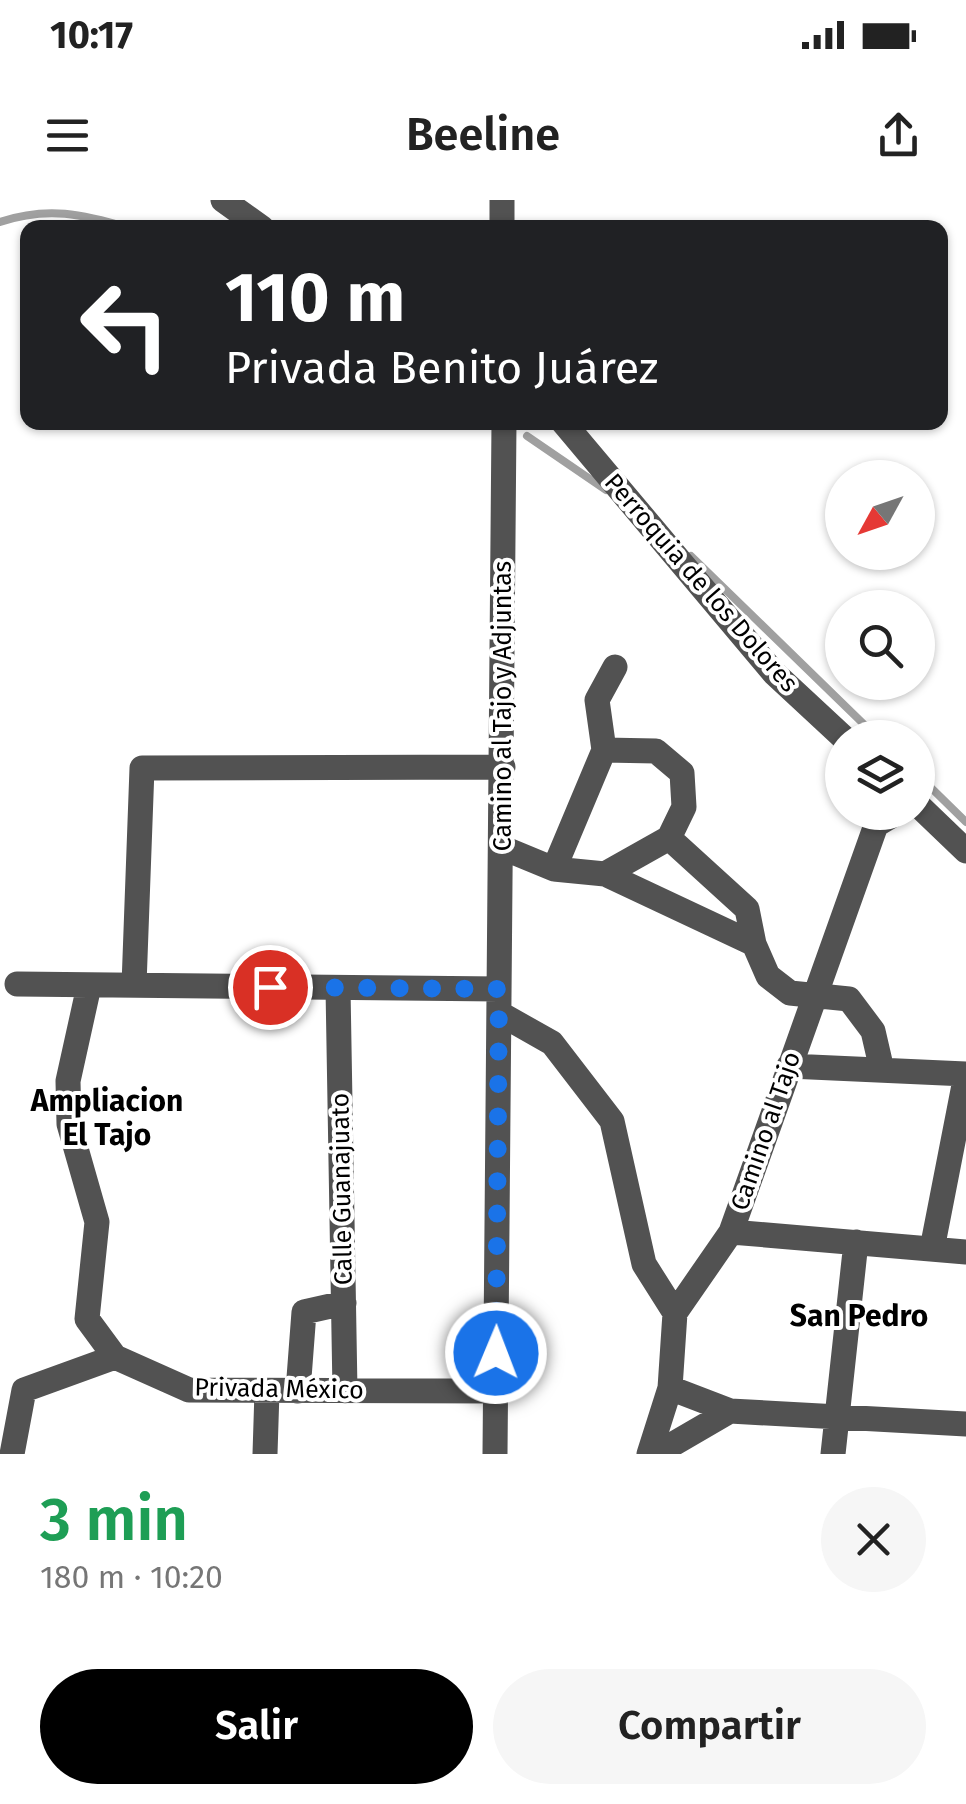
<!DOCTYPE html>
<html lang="es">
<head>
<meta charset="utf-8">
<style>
  :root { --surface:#fff; --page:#f6f6f6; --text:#222; --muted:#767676; --accent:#000 }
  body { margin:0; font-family:"Fira Sans",sans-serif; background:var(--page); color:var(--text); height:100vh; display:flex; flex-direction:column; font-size:38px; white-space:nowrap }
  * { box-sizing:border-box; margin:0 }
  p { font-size:32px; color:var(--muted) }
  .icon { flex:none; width:55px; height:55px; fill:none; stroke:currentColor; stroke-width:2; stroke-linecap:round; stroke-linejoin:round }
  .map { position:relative; height:1254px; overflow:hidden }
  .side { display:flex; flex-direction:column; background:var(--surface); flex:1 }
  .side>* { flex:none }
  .hud { position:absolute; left:20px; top:20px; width:928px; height:210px; border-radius:20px; box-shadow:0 2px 8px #0004; background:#202124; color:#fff; overflow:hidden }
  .needle { width:65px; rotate:230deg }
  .tools { position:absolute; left:825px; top:260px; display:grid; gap:20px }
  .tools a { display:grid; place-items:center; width:110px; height:110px; border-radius:50%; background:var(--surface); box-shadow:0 2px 8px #0004; font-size:50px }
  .pin { position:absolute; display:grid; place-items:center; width:85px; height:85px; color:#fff; margin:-42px; border:5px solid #fff; border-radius:50%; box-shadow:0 2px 10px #0007 }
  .me { position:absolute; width:110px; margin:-55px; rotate:1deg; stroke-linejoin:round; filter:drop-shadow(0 0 8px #0008) }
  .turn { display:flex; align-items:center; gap:35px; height:210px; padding:0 40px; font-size:45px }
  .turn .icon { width:130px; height:130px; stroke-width:2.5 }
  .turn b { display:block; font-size:70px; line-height:85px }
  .round { display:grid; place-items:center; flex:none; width:105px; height:105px; border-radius:52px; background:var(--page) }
  .headline { display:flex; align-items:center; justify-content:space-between; height:170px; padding:0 40px }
  h1 { font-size:60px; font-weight:600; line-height:75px; color:#1e9e55 }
  .primary-button { display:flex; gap:20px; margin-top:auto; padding:20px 40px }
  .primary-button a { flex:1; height:115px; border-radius:60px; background:var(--accent); color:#fff; font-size:40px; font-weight:600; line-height:115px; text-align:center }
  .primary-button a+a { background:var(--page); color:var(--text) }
  .status { display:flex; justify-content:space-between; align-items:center; height:70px; padding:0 50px; background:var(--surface); direction:ltr }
  .status svg { height:28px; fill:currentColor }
  header { display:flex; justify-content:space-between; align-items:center; height:130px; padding:0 40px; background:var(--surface); font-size:45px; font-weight:600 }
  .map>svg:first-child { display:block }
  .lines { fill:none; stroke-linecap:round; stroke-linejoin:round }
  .stream { stroke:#a0a0a0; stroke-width:8 }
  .minor { stroke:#525252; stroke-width:25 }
  .route { stroke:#1a73e8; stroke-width:18; stroke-dasharray:0 32.4 }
  .labels { text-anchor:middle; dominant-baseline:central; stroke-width:8; stroke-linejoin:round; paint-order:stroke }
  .street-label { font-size:25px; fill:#000; stroke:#fff }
  .quarter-label { font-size:30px; font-weight:bold; fill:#000; stroke:#fff }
</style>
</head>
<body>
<div class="status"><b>10:17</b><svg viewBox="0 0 49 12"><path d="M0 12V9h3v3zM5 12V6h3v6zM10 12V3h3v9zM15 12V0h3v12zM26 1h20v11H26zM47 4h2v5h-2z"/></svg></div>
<header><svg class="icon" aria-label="menu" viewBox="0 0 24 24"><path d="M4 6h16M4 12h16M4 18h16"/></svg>Beeline<svg class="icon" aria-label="share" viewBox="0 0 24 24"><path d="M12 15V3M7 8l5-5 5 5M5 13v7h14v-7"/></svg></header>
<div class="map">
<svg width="966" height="1254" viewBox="0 0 966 1254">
  <rect width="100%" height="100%" fill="#fff"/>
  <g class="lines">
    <path class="stream" d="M0,22C47,6 83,14 129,28
      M527,236L606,290
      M691,356L878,538
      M918,575L966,622"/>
    <path class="minor" d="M223,0L262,28
      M502,28V0
      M563,222L774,473L844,538
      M604,550L597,500L615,467
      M918,605L966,651
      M669,638L747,709L754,744L768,776L790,793L849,799L873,831L882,870
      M503,648L554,669L605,674L669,638L684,607L682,573L656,551L604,550L554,669
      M605,674L754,744
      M17,784L499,789
      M134,785L142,568L503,567
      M89,786L68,881L69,924L97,1022L87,1119L115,1157L189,1190L496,1191
      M338,788L345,1191
      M499,813L552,843L612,921L644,1064L675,1113
      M789,866L966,874
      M731,1032L966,1052
      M932,1049L966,875
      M670,1188L730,1211L966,1224
      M298,1191L304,1112L344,1103
      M12,1254L24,1190L115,1157
      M265,1254L267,1191
      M495,1254L504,222
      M649,1254L670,1188L675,1113L731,1032L876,625L898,612
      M656,1254L730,1211
      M833,1254L856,1042"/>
  </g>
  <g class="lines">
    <path class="route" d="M270,787L499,789L496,1153"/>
  </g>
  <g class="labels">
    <g class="street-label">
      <text transform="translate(701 383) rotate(49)">Perroquia de los Dolores</text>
      <text transform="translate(503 506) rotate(-90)">Camino al Tajo y Adjuntas</text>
      <text transform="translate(766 931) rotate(-71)">Camino al Tajo</text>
      <text transform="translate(342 989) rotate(-91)">Calle Guanajuato</text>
      <text transform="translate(279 1189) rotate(1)">Privada México</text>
    </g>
    <g class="quarter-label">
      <text x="107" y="901">Ampliacion<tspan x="107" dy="34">El Tajo</tspan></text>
      <text x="859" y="1116">San Pedro</text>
    </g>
  </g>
</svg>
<div class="tools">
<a><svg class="needle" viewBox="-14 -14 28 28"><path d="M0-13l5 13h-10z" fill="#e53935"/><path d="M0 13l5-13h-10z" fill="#767676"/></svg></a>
<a><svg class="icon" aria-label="search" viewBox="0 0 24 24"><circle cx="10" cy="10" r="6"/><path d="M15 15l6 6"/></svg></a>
<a><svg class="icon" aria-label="layers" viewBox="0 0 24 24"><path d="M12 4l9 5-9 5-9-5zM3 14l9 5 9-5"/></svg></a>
</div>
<div class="pin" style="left:270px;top:787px;background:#d93025"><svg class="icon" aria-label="arrive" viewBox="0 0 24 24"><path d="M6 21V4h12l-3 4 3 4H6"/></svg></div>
<svg class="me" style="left:496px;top:1153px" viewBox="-20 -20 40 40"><circle r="17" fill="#1a73e8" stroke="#fff" stroke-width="3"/><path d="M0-11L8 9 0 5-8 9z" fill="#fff"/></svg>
<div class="hud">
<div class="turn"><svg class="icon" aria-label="left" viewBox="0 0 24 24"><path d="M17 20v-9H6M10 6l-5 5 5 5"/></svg><div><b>110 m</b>Privada Benito Juárez</div></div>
</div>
</div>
<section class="side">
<div class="headline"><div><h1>3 min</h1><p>180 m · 10:20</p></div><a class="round"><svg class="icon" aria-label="close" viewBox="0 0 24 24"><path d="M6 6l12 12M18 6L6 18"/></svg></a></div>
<div class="primary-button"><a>Salir</a><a>Compartir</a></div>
</section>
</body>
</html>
